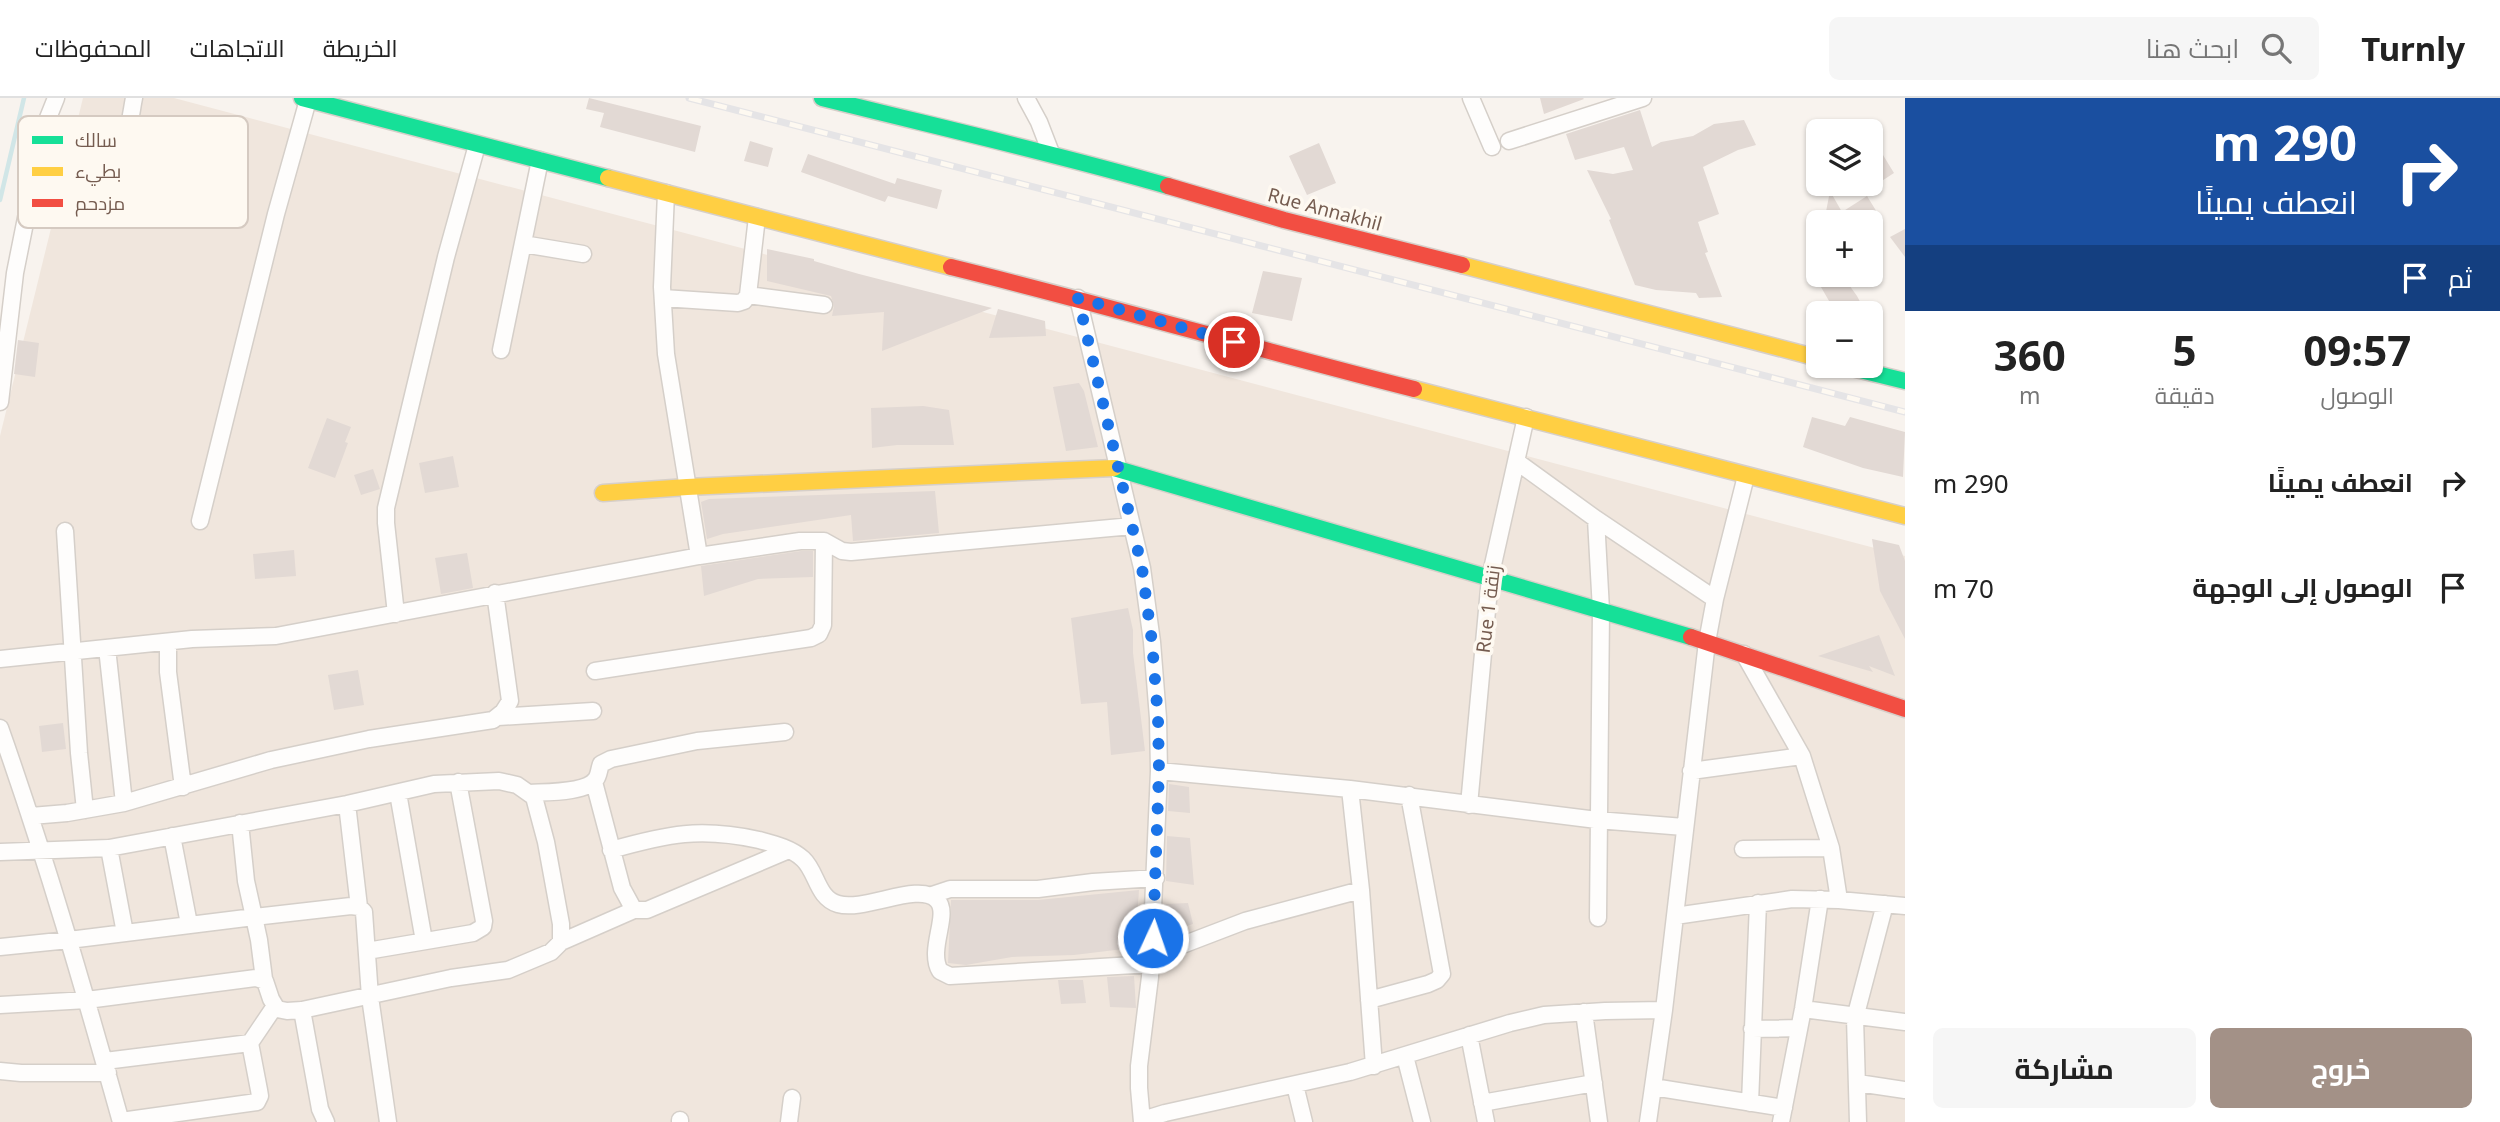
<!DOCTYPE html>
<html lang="ar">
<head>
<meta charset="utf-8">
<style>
  :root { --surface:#fff; --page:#f6f6f6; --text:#222; --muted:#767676; --line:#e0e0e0; --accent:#a39187 }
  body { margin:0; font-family:"Noto Sans",Cairo,sans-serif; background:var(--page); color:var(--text); direction:rtl; height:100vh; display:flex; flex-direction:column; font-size:26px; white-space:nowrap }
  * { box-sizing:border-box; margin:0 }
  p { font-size:23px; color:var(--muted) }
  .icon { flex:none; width:38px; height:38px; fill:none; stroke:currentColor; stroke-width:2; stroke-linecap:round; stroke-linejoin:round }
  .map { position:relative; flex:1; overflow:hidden; direction:ltr }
  .drawer { display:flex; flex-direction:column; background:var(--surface); width:595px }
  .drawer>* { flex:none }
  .hud { background:#1a4fa0; color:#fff; overflow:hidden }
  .fabs { position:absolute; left:1806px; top:21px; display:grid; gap:14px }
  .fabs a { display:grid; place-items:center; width:77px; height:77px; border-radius:10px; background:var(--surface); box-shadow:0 2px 5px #0004; font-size:35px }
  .pin { position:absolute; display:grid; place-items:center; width:60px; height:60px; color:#fff; margin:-30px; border:4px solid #fff; border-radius:50%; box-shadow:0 2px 7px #0007 }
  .me { position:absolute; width:77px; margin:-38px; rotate:3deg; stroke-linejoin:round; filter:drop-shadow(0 0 5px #0008) }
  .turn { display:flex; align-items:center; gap:24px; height:147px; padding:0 28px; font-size:32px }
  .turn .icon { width:91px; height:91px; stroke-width:2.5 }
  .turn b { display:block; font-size:49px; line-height:60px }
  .then { display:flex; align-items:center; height:66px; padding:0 28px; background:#0003; gap:14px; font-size:26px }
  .eta { display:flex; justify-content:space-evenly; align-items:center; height:119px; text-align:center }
  .eta b { font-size:42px; font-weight:700; line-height:49px }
  .cta { display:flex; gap:14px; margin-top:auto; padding:14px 28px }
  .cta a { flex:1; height:80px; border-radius:10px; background:var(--accent); color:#fff; font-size:28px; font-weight:700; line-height:80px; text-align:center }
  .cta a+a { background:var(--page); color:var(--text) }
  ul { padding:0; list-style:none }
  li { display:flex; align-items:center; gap:21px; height:105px; padding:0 28px }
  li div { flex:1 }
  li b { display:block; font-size:26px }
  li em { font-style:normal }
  header { display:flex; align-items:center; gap:42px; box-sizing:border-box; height:98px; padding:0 35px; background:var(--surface); border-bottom:2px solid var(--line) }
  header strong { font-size:33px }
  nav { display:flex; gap:38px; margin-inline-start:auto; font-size:24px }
  .search { width:490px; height:63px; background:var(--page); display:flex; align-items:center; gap:18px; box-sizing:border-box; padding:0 24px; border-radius:10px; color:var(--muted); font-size:26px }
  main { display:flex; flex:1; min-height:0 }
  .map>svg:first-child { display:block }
  .residential { fill:#f0e6dd }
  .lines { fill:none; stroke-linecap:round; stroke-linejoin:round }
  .stream { stroke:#d1e6e7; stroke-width:4.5 }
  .building { fill:#e2d9d4 }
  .street-casing { stroke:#d5cfc9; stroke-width:19 }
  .fast-casing { stroke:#d6cfc9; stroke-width:19 }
  .slow-casing { stroke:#d6cfc9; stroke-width:19 }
  .jam-casing { stroke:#d6cfc9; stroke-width:19 }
  .street { stroke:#fefdfc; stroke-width:16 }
  .fast { stroke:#16e098; stroke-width:16 }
  .slow { stroke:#ffcf43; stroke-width:16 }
  .jam { stroke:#f24e42; stroke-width:16 }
  .rail-casing { stroke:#e5e4e6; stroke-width:7 }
  .rail { stroke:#fef9f1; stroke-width:4.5; stroke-dasharray:13; stroke-linecap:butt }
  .route { stroke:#1a73e8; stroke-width:12; stroke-dasharray:0 21.6 }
  .labels { text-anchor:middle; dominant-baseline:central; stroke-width:7; stroke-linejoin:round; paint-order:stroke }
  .street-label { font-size:19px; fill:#755c50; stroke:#fef9f1 }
  .key { fill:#fef9f1; stroke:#d5cac1; stroke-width:2 }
  .key-label { font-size:19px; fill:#755c50 }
</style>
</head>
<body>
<header>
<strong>Turnly</strong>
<div class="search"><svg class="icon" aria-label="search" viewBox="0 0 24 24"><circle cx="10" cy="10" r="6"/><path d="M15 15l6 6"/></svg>ابحث هنا</div>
<nav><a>الخريطة</a><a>الاتجاهات</a><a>المحفوظات</a></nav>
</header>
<main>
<section class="drawer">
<div class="hud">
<div class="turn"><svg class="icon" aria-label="right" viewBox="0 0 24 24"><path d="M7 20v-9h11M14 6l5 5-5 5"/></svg><div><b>290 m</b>انعطف يمينًا</div></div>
<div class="then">ثم<svg class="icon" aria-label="arrive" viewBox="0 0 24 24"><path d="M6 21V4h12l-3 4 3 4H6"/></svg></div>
</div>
<div class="eta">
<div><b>09:57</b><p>الوصول</p></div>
<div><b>5</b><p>دقيقة</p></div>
<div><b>360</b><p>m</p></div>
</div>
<ul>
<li><svg class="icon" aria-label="right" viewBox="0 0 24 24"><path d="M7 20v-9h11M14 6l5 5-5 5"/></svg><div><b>انعطف يمينًا</b></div><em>290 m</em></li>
<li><svg class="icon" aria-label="arrive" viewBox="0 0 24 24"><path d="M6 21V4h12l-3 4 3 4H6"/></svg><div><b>الوصول إلى الوجهة</b></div><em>70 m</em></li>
</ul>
<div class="cta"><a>خروج</a><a>مشاركة</a></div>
</section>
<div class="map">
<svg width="1905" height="1024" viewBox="0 0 1905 1024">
  <rect width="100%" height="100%" fill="#f8f3ee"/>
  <path class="residential" d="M83,0H174L1905,458V1024H0V338Z"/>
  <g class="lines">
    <path class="stream" d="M0,102L24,0"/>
  </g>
  <path class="building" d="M589,0L701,28L695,54L600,29L604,15L586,11Z
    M1540,0H1583L1584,1L1544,16Z
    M1640,12L1652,49L1661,44L1693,38L1714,26L1744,22L1756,47L1738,52L1703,69L1719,116L1698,124L1708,154L1705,155L1722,199L1699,200L1696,195L1656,192L1635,187L1609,122L1611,121L1587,72L1613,76L1633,72L1624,49L1575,62L1566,36Z
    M750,43L773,50L768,69L744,63Z
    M1319,45L1336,85L1307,97L1289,58Z
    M808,56L895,86L897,80L942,92L937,111L888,98L885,104L801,74Z
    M1883,57L1894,75L1871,90V65Z
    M1830,93L1842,114L1867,98L1883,124H1824Z
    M1905,131V159L1890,139Z
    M767,151L814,161V163L859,176L992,210L882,253L884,214L832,218L834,208L831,198L767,183Z
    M1263,173L1302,180L1292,223L1252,215Z
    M1814,177H1842L1857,198L1866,215H1836Z
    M998,211L1045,223L1046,238L989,240Z
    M18,242L39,245L35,279L14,276Z
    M1079,285L1084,293L1098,349L1066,353L1053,289Z
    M923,308L949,312L954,347H897L872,350L871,310Z
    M1812,319L1845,328L1850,319L1905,334L1903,379L1863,370L1803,349Z
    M327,320L351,329L345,344L348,345L335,380L308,370Z
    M453,358L459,389L425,395L419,365Z
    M373,371L380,391L361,397L354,377Z
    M935,393L939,435L853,443L851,417L723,436L707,441L701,404L709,401Z
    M1872,441L1899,447L1905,463V541L1880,493Z
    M294,452L296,478L255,481L253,456Z
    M801,453H813V479L758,481L704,498L701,468Z
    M467,455L473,490L441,496L435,460Z
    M1128,510L1133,532V555L1145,653L1111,657L1107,604L1081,606L1071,520Z
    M1879,537L1895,578L1869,568L1873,574L1818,558Z
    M358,572L364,607L334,612L328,577Z
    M63,625L66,651L42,654L39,628Z
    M1169,686L1189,689L1190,715L1168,713Z
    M1167,738L1190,740L1194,787L1166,783Z
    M1139,792L1137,820L1140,849L1074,857L1012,859L966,867L948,865L951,802H1038Z
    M1188,805L1193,826L1163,836L1164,806Z
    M1134,878L1136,910L1110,909L1107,879Z
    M1058,882H1083L1086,905L1061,906Z"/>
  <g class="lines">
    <defs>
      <path id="street" d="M1026,0L1039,24L1051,55
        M1471,0L1492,49
        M42,42L112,57C129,45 130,20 134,0
        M1509,43L1643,0
        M666,95L662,189L666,256L699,458
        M523,146L583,156
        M748,197L824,207
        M663,200L738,205L744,203L748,197L757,119
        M1078,200L1142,470L1152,544L1158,620L1159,673L1150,879L1139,968V990L1142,1024
        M501,252L540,62
        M0,304L15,175L44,30L56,0
        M1516,363L1596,421L1715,501
        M1596,421L1601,512L1598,820
        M200,423L276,116L308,2
        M65,433L79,655L85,712
        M396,516L386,425V410L446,159L477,47
        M168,544V574L183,689
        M107,550L124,705
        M1744,556L1802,658L1831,750L1839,802
        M0,561L192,541L276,538L699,458L800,443H824L842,453L851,454L1132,428
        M595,573L811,540L819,536L823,527L824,443
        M498,619L593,613
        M0,630C46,760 84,892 121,1024
        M1159,673L1350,691L1597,722L1684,729
        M1691,673L1802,658
        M594,684L622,790L634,812H647L789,752
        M1350,691L1361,792L1374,968
        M398,695L424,843
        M530,695C545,694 587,695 596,681C599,677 599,671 601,666L611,661L697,643L785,634
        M347,706L359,809L364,814L370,899L388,1024
        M1469,707L1490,480L1526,319
        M31,718L67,715L124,705L271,662L369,641L493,622L503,614L510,603L495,495
        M240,725L246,783L254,819L351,808L359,809
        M172,738L189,826
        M109,750L125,835
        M1743,751L1831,750
        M611,752C668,736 700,729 759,742C774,746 791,750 803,761C817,774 817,800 838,806C865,814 919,783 937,802C951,816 927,851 940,873L950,878L1151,866
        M0,754L109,750L347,706L434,686L499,683L517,687L534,699L546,744L561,826V844
        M932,797L950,791H1038L1093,784L1156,780
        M1675,818L1792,801L1839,802L1905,808
        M0,849L69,842L254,819L259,842L264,881
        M367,853L473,835L483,829L484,823L458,684
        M1151,859L1245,823L1361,792
        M1369,902L1428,886L1437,882L1442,876L1409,697
        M0,907L87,902L256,880L265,883L271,901L277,911L287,913L302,912L451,880L508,872L551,854L561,844L634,812
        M1803,911L1905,924
        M302,912L320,1011L326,1024
        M1584,914L1599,1024
        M1752,931L1799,930
        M1469,937L1486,1024
        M1405,958L1422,1024
        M105,963L250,945
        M0,973L21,975H108
        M1858,985L1905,992
        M1295,987L1304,1024
        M1653,989L1784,1010
        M1482,1005L1594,985
        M1750,1005L1758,805
        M121,1023L257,1004L260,998L259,992L250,945L275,908
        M680,1024V1022
        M789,1024L792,1000
        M1143,1024L1149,1020L1165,1015L1350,974L1510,925L1544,917L1605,913L1664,912
        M1648,1024L1664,912L1707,544L1715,501L1746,378
        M1781,1024L1803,911L1820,801
        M1858,1024L1855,920L1885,806"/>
      <path id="fast" d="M302,0L608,80
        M822,0C938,29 1054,55 1168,88
        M1844,268L1905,283
        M1114,370L1691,539"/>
      <path id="slow" d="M608,80L951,169
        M1462,167L1818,260
        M1414,291L1905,418
        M603,395L687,389L1114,370"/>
      <path id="jam" d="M1168,88L1284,122L1462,167
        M951,169C1106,207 1259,252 1414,291
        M1691,539L1905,611"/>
    </defs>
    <use href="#street" class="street-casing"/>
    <use href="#fast" class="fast-casing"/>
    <use href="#slow" class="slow-casing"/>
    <use href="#jam" class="jam-casing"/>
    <use href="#street" class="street"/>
    <use href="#fast" class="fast"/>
    <use href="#slow" class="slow"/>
    <use href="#jam" class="jam"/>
    <defs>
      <path id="rail" d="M689,0L1905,314"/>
    </defs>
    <use href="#rail" class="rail-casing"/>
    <use href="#rail" class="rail"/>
  </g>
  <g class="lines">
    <path class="route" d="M1153,840L1159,673L1158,620L1152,544L1142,470L1078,200L1234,244"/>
  </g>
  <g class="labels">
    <g class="street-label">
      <text transform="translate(1325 111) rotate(15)">Rue Annakhil</text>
      <text transform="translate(1488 511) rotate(-83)">Rue 1 زنقة</text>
    </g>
  </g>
  <rect x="18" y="18" width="230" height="112" rx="10" class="key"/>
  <rect x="32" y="38" width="31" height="8" fill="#16e098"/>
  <rect x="32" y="69" width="31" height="9" fill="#ffcf43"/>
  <rect x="32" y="101" width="31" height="8" fill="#f24e42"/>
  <g class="key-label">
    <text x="75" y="49">سالك</text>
    <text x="75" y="80">بطيء</text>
    <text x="75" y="112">مزدحم</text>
  </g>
</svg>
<div class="fabs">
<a><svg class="icon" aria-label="layers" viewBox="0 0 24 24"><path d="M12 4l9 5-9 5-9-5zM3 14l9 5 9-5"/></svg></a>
<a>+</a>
<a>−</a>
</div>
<div class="pin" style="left:1234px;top:244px;background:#d93025"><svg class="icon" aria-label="arrive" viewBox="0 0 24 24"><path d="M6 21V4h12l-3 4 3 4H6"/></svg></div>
<svg class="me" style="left:1153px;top:840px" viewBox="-20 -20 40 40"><circle r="17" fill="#1a73e8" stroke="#fff" stroke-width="3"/><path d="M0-11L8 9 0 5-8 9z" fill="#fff"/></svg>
</div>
</main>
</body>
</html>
